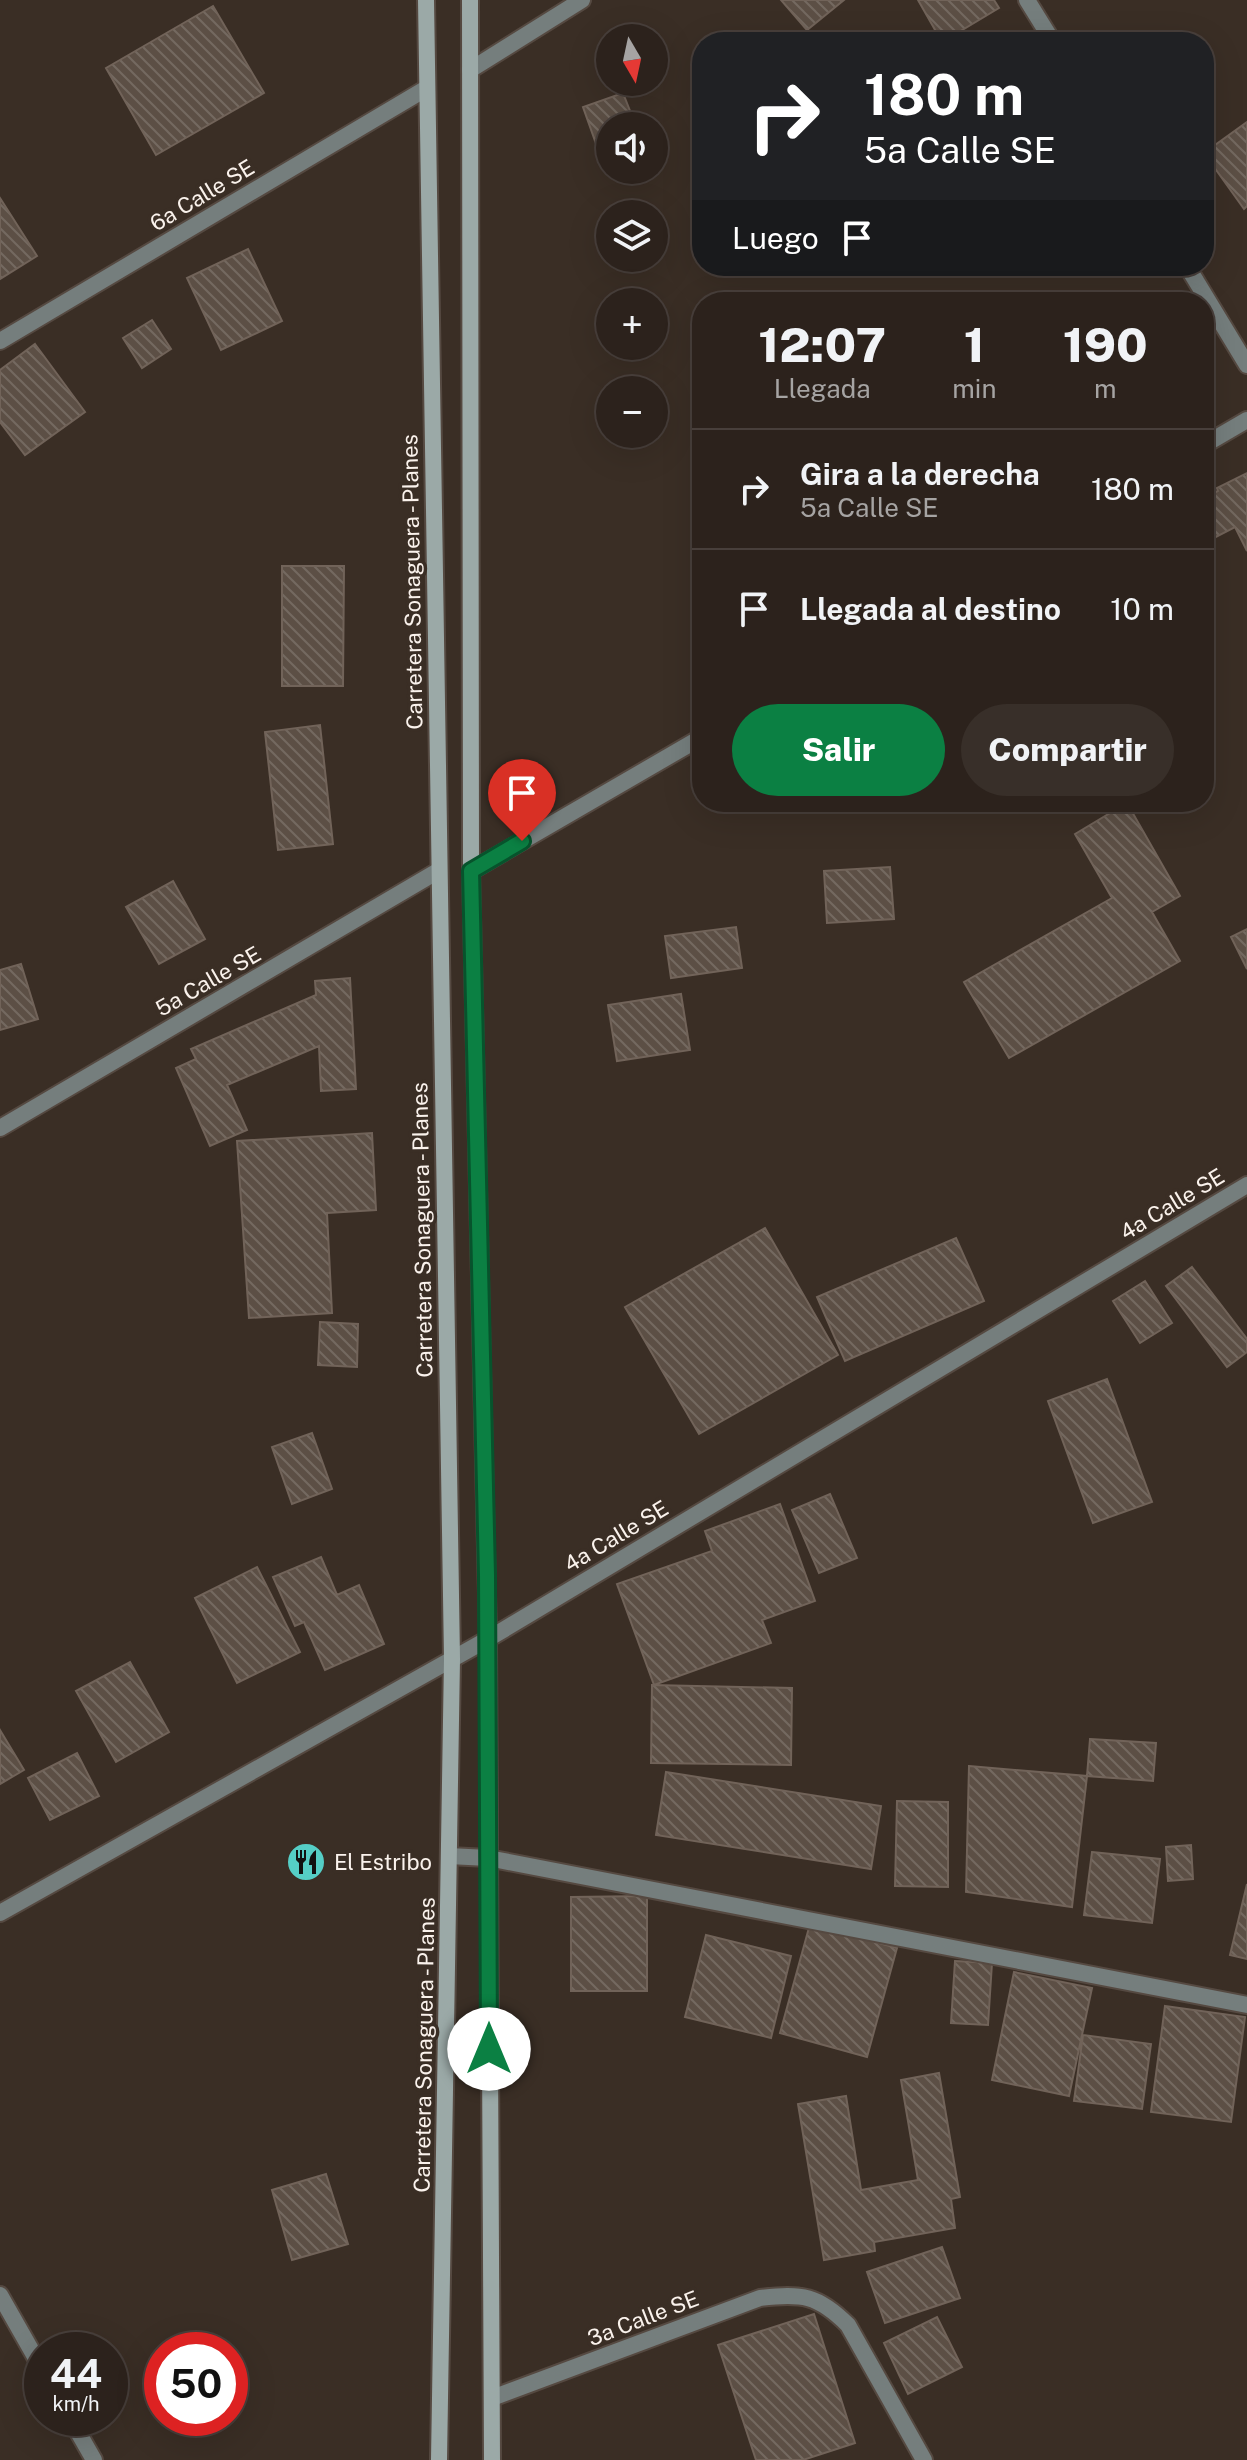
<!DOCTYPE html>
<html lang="es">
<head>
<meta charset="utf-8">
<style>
  :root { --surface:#2c221c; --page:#382f29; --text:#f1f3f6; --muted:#a6a4a3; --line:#483f3b; --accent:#0b8043 }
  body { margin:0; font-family:"Public Sans",sans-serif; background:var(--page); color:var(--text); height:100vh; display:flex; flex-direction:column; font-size:30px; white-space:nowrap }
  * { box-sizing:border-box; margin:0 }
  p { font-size:26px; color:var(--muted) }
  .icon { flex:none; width:44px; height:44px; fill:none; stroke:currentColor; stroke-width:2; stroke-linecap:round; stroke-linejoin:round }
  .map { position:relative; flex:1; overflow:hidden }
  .panel { position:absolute; left:692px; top:292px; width:522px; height:520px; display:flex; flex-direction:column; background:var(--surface); border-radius:32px; box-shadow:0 8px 32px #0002,0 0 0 2px var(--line) }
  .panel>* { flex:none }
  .banner { position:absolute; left:692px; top:32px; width:522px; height:244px; border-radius:32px; box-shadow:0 8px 32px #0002,0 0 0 2px var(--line); background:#202124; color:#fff; overflow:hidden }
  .needle { width:52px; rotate:171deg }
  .controls { position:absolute; left:596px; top:24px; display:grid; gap:16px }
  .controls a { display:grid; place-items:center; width:72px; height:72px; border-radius:50%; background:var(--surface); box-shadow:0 8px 32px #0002,0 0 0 2px var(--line); font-size:40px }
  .speed { position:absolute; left:24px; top:2332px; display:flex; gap:16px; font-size:40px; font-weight:700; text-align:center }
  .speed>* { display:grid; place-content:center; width:104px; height:104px; border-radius:50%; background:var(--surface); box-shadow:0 8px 32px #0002,0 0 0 2px var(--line); line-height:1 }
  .speed small { font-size:20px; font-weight:400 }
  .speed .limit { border:12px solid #d22; background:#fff; color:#111 }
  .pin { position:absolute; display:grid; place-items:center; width:68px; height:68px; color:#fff; margin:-82px -34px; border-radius:50% 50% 50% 0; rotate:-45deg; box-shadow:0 0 8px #0007 }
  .pin .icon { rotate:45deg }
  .me { position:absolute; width:88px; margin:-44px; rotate:0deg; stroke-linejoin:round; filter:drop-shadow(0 0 6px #0008) }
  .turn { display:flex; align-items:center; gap:28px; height:168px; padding:0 40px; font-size:36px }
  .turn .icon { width:104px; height:104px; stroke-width:2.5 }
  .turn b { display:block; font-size:56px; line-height:68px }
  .then { display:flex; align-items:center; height:76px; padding:0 40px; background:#0003; gap:16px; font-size:30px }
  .eta { display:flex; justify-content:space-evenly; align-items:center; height:136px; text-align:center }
  .eta b { font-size:48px; font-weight:800; line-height:56px }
  .button { display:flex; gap:16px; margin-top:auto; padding:16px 40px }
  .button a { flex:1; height:92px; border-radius:48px; background:var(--accent); color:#fff; font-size:32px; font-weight:800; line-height:92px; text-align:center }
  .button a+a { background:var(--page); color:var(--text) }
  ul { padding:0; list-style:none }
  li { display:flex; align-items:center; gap:24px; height:120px; padding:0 40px; border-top:2px solid var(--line) }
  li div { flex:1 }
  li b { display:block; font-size:30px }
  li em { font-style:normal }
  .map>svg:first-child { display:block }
  .building { fill:url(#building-back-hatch); stroke:#716359; stroke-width:2 }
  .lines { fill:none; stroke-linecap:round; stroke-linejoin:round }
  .minor-casing { stroke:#554941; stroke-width:20 }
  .secondary-casing { stroke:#554941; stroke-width:20 }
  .minor { stroke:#757e7d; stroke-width:16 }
  .secondary { stroke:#9ba9a7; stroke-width:16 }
  .route-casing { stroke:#07532c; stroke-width:20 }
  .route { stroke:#0b8043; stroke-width:14 }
  .labels { text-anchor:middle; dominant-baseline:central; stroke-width:7; stroke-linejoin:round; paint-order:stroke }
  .street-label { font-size:22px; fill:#faf2ec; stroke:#3a2e25 }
  .poi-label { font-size:22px; fill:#faf2ec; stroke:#3a2e25; text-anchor:start }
</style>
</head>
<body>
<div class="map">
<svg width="1247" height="2460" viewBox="0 0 1247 2460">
  <defs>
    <pattern id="building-back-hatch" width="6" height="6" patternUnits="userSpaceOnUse" patternTransform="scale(2)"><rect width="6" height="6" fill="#5c4f45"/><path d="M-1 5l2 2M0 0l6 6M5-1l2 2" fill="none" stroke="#746960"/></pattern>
  </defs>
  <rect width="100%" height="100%" fill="#3a2e25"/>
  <path class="building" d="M781,0H844L807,30Z
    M918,0H994L999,8L942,42Z
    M213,6L264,93L156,155L106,68Z
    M1004,32L1011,42H990Z
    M623,93L636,126H610V151L600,155L583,107Z
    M1247,122V206L1244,209L1204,153Z
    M0,198L37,256L0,279Z
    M248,249L282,321L221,350L187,278Z
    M152,320L171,349L142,368L123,338Z
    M35,344L85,412L25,455L0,422V370Z
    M1247,473V551L1235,527L1204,543V498L1218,491L1217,488Z
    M282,566H344L343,686H282Z
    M320,725L333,844L278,850L265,732Z
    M1127,803L1180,896L1152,912L1180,961L1009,1058L964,982L1112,898L1075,834Z
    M890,867L894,919L827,923L824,871Z
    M173,881L205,939L159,964L126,907Z
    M736,927L742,968L671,978L665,936Z
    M1247,929V969L1231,937Z
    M21,964L38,1019L0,1030V970Z
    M350,978L356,1089L321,1091L319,1046L227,1085L247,1130L210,1146L176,1068L196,1059L191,1049L316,995L315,981Z
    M681,994L690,1050L617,1061L608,1005Z
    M372,1133L376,1210L327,1213L332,1313L249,1318L237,1141Z
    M765,1228L838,1355L699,1434L625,1307Z
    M956,1238L984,1301L845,1361L817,1297Z
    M1192,1267L1247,1339V1352L1227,1367L1166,1286Z
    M1145,1281L1172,1323L1140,1343L1113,1301Z
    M320,1322L358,1324L357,1367L318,1365Z
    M1107,1379L1152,1502L1093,1523L1048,1401Z
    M312,1433L332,1489L292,1504L272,1447Z
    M830,1494L857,1558L819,1573L792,1510Z
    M780,1504L815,1601L762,1620L771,1643L654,1685L617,1584L712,1551L705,1531Z
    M321,1557L337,1595L359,1585L384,1644L325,1670L304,1622L295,1626L273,1577Z
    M257,1567L300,1652L237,1683L195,1598Z
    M130,1662L169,1732L116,1762L76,1691Z
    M652,1685L792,1688L791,1765L651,1763Z
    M0,1730L24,1770L0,1784Z
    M1090,1739L1156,1743L1153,1781L1087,1776Z
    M77,1753L99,1796L50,1820L28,1778Z
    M969,1766L1087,1776L1072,1907L966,1892Z
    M666,1772L881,1806L871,1869L656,1835Z
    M897,1801L948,1802V1887L895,1886Z
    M1191,1845L1193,1879L1168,1881L1166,1847Z
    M1092,1852L1160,1859L1152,1923L1084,1915Z
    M1247,1884V1959L1230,1955Z
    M647,1896V1991H571V1897Z
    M810,1924L897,1948L867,2057L780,2033Z
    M706,1935L791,1956L771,2038L685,2017Z
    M955,1961L992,1963L988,2025L951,2023Z
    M1014,1972L1092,1988L1069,2096L992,2080Z
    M1165,2006L1245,2017L1231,2122L1151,2112Z
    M1083,2035L1151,2044L1142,2109L1074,2101Z
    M939,2073L960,2197L951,2199L955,2228L874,2242L875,2251L824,2260L798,2104L846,2096L861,2190L918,2180L901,2080Z
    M326,2174L348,2244L292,2260L272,2190Z
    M942,2247L960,2298L885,2323L867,2272Z
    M814,2314L855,2443L803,2460H756L718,2345Z
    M937,2317L962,2367L908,2394L884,2343Z"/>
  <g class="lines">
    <defs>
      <path id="minor" d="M1027,0L1053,42
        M470,70L582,0
        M1187,266L1247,365
        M0,341L427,88
        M1204,445L1247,420
        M471,871L702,737
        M0,1128L438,871
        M449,1856L488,1858L1247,2005
        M0,1913L488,1639L1247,1185
        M0,2295L42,2369
        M492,2398L760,2298C802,2293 818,2295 848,2325L924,2460
        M70,2418L94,2460"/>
      <path id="secondary" d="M426,0L452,1659L439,2460
        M470,0L471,871L488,1639L492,2460"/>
    </defs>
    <use href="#minor" class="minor-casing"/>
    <use href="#secondary" class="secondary-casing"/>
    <use href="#minor" class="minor"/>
    <use href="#secondary" class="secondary"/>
  </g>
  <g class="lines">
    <defs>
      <path id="route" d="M489,2049L487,1575L471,871L522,841"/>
    </defs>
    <use href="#route" class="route-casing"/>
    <use href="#route" class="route"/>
  </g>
  <defs>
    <symbol id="restaurant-disc" viewBox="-11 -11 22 22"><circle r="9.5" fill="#55cec6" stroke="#3a2e25"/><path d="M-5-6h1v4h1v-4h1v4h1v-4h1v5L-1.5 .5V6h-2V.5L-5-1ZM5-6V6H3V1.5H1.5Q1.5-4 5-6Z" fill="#111"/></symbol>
  </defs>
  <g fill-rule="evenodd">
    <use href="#restaurant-disc" x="284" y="1840" width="44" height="44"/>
  </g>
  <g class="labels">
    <g class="street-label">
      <text transform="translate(202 195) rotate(-31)">6a Calle SE</text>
      <text transform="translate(412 582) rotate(-91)">Carretera Sonaguera - Planes</text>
      <text transform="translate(208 981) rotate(-30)">5a Calle SE</text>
      <text transform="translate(1172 1204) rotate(-31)">4a Calle SE</text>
      <text transform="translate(422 1230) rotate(-91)">Carretera Sonaguera - Planes</text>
      <text transform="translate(616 1536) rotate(-31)">4a Calle SE</text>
      <text transform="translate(424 2045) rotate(-89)">Carretera Sonaguera - Planes</text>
      <text transform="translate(643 2318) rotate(-21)">3a Calle SE</text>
    </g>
    <g class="poi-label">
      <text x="334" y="1862">El Estribo</text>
    </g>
  </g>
</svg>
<div class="controls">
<a><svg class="needle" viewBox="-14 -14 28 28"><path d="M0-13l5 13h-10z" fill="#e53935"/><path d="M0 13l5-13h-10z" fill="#a6a4a3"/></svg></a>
<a><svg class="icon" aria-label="sound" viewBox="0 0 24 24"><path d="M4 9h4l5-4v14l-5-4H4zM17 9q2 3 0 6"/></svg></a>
<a><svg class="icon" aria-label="layers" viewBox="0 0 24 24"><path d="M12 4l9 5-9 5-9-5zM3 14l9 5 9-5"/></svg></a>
<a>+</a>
<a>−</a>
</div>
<div class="speed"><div>44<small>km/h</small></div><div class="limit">50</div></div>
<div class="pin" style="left:522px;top:841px;background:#d93025"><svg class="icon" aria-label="arrive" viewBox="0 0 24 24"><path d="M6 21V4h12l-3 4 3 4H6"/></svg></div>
<svg class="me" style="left:489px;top:2049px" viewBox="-20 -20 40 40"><circle r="19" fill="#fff"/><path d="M0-13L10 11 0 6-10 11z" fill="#0b8043"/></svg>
<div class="banner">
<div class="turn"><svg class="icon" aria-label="right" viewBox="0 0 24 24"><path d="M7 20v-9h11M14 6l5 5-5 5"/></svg><div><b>180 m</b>5a Calle SE</div></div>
<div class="then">Luego<svg class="icon" aria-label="arrive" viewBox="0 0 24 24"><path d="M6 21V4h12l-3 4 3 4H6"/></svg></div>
</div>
<section class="panel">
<div class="eta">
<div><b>12:07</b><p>Llegada</p></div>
<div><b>1</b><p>min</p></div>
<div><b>190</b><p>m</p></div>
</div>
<ul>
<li><svg class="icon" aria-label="right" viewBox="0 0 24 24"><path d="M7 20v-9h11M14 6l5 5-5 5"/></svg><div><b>Gira a la derecha</b><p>5a Calle SE</p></div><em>180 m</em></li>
<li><svg class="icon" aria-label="arrive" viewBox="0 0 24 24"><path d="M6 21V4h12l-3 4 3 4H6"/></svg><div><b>Llegada al destino</b></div><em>10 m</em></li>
</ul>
<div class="button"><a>Salir</a><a>Compartir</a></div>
</section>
</div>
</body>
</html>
